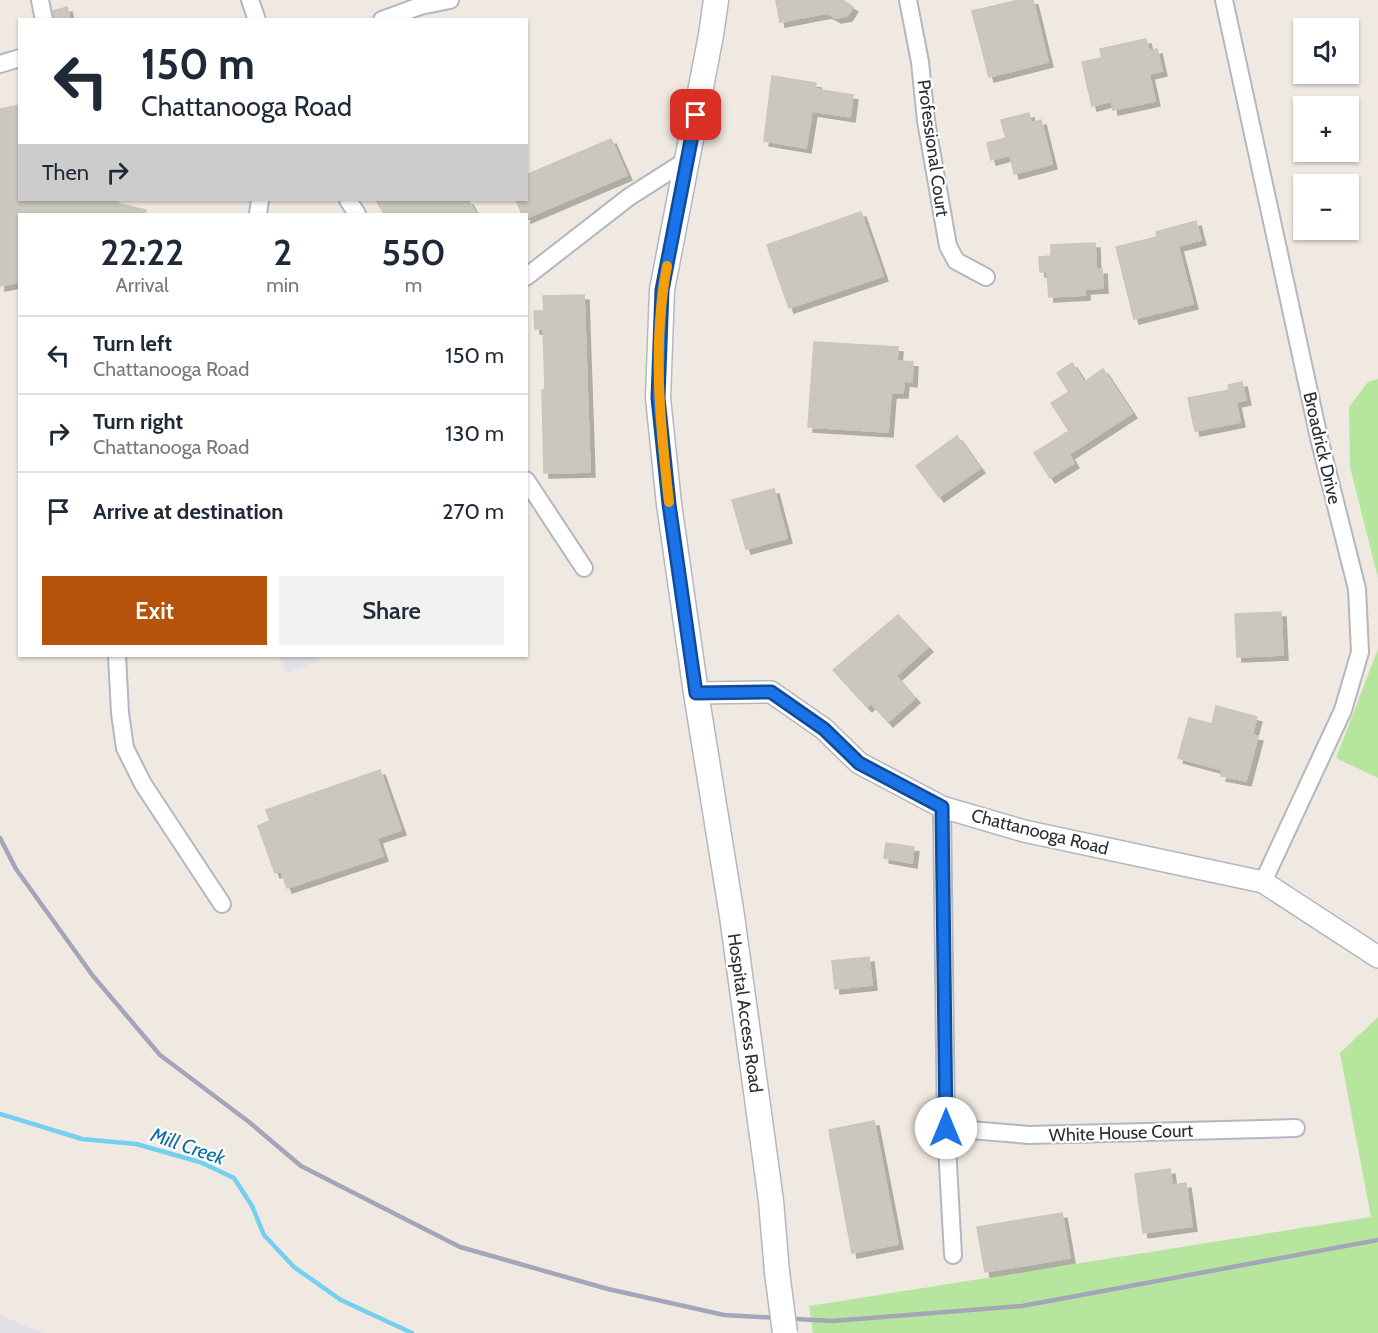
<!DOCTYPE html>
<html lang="en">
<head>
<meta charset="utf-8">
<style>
  :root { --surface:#fff; --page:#f2f2f3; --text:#1f2937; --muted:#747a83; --line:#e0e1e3; --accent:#b45309 }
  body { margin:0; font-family:Cabin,sans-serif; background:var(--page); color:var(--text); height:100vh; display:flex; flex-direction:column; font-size:22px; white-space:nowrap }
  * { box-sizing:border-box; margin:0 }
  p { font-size:20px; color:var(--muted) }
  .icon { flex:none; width:33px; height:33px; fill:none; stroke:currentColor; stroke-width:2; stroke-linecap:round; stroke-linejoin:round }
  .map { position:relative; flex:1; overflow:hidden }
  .drawer { position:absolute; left:18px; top:213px; width:510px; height:444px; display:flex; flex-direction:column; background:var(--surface); border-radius:0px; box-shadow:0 2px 4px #0004 }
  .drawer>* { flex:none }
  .top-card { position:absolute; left:18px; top:18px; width:510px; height:183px; border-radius:0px; box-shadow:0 2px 4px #0004; background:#fff; color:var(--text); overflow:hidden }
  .tools { position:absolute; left:1293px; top:18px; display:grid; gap:12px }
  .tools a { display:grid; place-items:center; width:66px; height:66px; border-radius:0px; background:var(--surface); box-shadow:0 2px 4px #0004; font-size:30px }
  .pin { position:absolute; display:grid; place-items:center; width:51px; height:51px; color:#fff; margin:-26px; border-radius:12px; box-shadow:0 3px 9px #0006 }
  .me { position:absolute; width:66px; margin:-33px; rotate:0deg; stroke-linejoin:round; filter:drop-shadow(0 0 4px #0008) }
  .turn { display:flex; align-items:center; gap:21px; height:126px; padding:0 24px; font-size:27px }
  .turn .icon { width:78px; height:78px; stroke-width:2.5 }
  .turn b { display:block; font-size:42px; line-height:51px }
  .then { display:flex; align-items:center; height:57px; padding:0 24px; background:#0003; gap:12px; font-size:22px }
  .eta { display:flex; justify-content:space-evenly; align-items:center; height:102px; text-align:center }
  .eta b { font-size:36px; font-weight:600; line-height:42px }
  .button { display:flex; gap:12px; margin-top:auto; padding:12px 24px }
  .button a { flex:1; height:69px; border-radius:0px; background:var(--accent); color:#fff; font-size:24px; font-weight:600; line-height:69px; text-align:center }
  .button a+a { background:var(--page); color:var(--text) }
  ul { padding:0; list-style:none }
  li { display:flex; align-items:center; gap:18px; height:78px; padding:0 24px; border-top:2px solid var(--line) }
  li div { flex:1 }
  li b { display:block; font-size:22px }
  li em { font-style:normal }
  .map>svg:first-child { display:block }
  .industrial { fill:#e3e1e8 }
  .green { fill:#b6e59e }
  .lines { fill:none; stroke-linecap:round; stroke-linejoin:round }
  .stream { stroke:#75cff0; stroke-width:4.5 }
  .building { fill:#cbc7bf; stroke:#cbc5ba; stroke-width:1.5; filter:url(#shadow) }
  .minor-casing { stroke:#b4b7c1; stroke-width:20 }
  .tertiary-casing { stroke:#b4b7c1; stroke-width:24 }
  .secondary-casing { stroke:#b4b7c1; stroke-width:27 }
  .minor { stroke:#fff; stroke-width:16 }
  .tertiary { stroke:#fff; stroke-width:21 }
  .secondary { stroke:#fff; stroke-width:24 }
  .rail { stroke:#a3a6b8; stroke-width:4.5 }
  .secondary-bridge-casing { stroke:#b4b7c1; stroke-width:27; stroke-linecap:butt }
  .secondary-bridge { stroke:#fff; stroke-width:24 }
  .route-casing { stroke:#114b97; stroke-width:15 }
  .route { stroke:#1a73e8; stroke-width:10 }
  .slow { stroke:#f59e0b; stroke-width:10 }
  .labels { text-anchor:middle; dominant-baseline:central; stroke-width:4.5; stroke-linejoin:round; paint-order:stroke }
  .street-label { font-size:18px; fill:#2e2e2e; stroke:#fff }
  .water-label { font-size:20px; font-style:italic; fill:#0d6fa3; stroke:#fff }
</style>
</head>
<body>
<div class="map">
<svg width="1378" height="1333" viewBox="0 0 1378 1333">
  <defs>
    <filter id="shadow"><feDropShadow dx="5" dy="5" stdDeviation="0" flood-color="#0004"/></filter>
  </defs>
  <rect width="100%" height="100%" fill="#efe9e1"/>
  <path class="industrial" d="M279,656H317L319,661L286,673Z
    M0,1315L43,1333H0Z"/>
  <path class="green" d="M1378,379V578L1350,467L1349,407L1368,382Z
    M1378,649V778L1336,758Z
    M1378,1017V1333H813L809,1306L1371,1217L1340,1053Z"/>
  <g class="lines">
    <path class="stream" d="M0,1114L82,1139L136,1144L200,1162L234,1178L252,1206L264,1235L294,1267L341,1300L412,1333"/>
  </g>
  <path class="building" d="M776,0H842L853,7L847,16L836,18L827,13L780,22Z
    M1019,0H1033L1048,62L989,77L972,11Z
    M67,7L70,20H54L53,11Z
    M1146,39L1149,51L1157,49L1162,71L1149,74L1155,101L1113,110L1112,101L1092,106L1082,62L1102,58L1100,49Z
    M772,76L816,83L815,89L853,95L850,117L812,111L806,148L764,141Z
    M20,105V200H118L119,204L146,210L145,214H20V282L0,286V109Z
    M1029,113L1031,123L1041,120L1052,164L1014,174L1010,155L991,160L987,143L1006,138L1001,120Z
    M611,139L627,175L526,218V214H522L516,200H526V175Z
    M376,200H468L476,214H384Z
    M861,212L883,276L789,308L767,245Z
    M1196,221L1201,240L1178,246L1193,304L1134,319L1116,247L1157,237L1156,232Z
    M1095,243L1096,270L1102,269L1103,288L1085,289V295L1049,297L1047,272H1040L1039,257L1051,256V245Z
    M584,295L590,472L544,473L542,390L545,389L543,329H535L534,311H544L543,296Z
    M814,342L898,347L897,361L913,362L912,382L904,381L903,393H891L888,432L808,427Z
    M1072,363L1084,382L1103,369L1132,413L1069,454L1074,463L1050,478L1034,453L1069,431L1051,403L1069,392L1057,373Z
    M1242,382L1246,400L1236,402L1240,422L1195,431L1188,398L1229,390L1228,385Z
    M957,436L980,468L939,497L916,466Z
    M774,489L787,538L746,549L732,500Z
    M1281,612L1283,655L1237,657L1235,614Z
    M898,615L928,647L896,676L915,698L888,722L871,703L867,707L833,670Z
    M1216,706L1257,717L1252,735L1258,736L1246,781L1221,776L1223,770L1178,758L1189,718L1212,724Z
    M380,770L401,830L377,838L383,856L287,888L281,871L275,873L258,826L270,821L266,810Z
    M886,843L914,847L912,863L884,858Z
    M869,957L872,985L835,989L832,961Z
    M874,1121L898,1244L852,1253L829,1130Z
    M1170,1169L1172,1185L1186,1183L1192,1226L1143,1233L1135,1174Z
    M1062,1213L1070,1258L985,1272L977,1227Z"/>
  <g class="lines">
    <defs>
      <path id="minor" d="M40,0L44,20
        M250,0L257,20
        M908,0L920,62L926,121L948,246L956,261L986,277
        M1224,0L1319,438L1357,589L1360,652L1343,710L1263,882
        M382,20L420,6L450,0
        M0,64L20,58
        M348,200L357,214
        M258,214L260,200
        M526,277L629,197L687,160
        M526,480L584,568
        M117,656L120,713L125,748L143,784L222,904
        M942,807L946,1128L953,1255
        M946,1128L1029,1135L1296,1128"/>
      <path id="tertiary" d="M696,693L771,692L824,729L859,763L942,807L1024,831L1263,882L1378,957"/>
      <path id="secondary" d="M716,0L711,35L662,290L658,398L669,504L696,693L732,916L771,1201L777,1272"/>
    </defs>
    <use href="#minor" class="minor-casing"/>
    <use href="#tertiary" class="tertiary-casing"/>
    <use href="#secondary" class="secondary-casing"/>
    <use href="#minor" class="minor"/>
    <use href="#tertiary" class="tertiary"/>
    <use href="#secondary" class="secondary"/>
    <path class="rail" d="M0,838L16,869L93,976L160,1055L249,1122L301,1166L460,1247L608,1289L724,1315L832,1321L1022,1306L1378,1240"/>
    <defs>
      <path id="secondary-bridge" d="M777,1272L785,1333"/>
    </defs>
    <use href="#secondary-bridge" class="secondary-bridge-casing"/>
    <use href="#secondary-bridge" class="secondary-bridge"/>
  </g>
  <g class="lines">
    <defs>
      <path id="route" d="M696,115L662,290L658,398L669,504L696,693L771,692L824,729L859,763L942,807L946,1128"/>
    </defs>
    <use href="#route" class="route-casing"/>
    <use href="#route" class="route"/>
    <path class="slow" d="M667,266C652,344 660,424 669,502"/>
  </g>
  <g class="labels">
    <g class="street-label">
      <text transform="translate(933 148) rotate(82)">Professional Court</text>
      <text transform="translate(1322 448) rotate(77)">Broadrick Drive</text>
      <text transform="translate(1040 832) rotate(14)">Chattanooga Road</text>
      <text transform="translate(745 1013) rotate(82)">Hospital Access Road</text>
      <text transform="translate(1121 1133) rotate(-2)">White House Court</text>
    </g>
    <g class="water-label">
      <text transform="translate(188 1146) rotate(19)">Mill Creek</text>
    </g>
  </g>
</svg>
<div class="tools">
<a><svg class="icon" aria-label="sound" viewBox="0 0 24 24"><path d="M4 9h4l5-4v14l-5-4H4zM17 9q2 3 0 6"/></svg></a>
<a>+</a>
<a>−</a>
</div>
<div class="pin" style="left:696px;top:115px;background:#d93025"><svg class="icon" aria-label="arrive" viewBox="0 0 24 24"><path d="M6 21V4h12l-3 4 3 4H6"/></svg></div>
<svg class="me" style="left:946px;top:1128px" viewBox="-20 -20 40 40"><circle r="19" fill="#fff"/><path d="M0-13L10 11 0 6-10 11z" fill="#1a73e8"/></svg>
<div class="top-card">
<div class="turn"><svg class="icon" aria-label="left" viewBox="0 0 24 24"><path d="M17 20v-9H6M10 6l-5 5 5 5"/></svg><div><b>150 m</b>Chattanooga Road</div></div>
<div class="then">Then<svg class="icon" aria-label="right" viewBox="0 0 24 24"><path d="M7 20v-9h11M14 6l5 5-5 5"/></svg></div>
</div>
<section class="drawer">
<div class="eta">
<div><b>22:22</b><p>Arrival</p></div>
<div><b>2</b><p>min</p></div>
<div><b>550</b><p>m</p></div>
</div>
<ul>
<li><svg class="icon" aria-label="left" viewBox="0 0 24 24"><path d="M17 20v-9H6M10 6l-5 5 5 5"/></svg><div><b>Turn left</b><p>Chattanooga Road</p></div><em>150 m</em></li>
<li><svg class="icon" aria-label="right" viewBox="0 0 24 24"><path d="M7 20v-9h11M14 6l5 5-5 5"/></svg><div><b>Turn right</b><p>Chattanooga Road</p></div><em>130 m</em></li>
<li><svg class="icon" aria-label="arrive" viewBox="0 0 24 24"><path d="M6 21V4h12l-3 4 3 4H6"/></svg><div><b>Arrive at destination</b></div><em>270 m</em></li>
</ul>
<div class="button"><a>Exit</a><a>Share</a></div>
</section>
</div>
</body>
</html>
